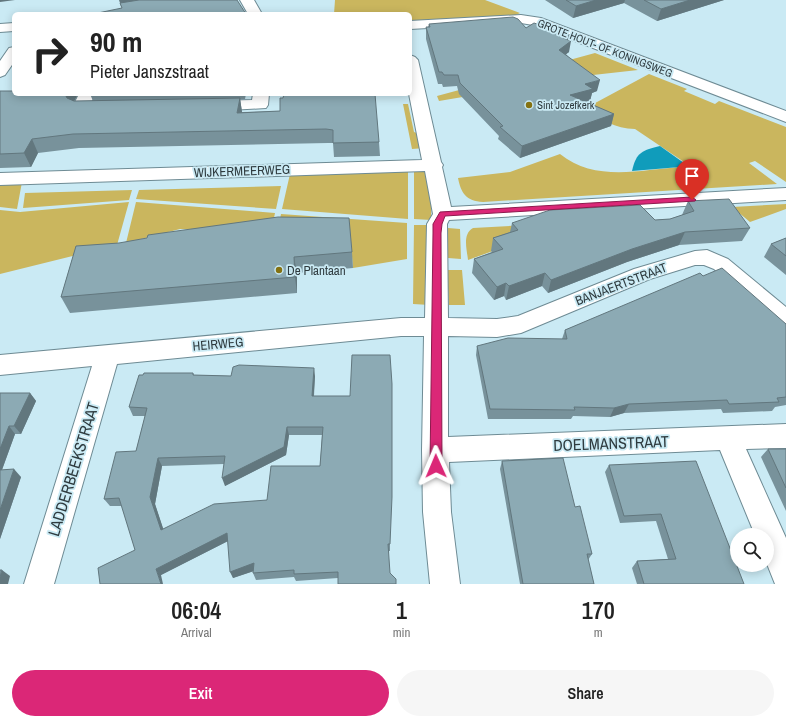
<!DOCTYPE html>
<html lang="en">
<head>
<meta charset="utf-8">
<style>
  :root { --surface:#fff; --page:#f6f6f6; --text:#222; --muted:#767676; --accent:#db2777 }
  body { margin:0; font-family:"Archivo Narrow",sans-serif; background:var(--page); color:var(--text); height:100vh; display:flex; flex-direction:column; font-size:15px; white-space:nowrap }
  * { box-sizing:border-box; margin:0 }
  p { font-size:13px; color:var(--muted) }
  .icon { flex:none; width:22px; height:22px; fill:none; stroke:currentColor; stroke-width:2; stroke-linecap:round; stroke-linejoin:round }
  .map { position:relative; height:584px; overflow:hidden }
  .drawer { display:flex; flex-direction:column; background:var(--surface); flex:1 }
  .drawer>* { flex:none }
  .guide { position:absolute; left:12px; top:12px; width:400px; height:84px; border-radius:6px; box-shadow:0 2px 10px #0003; background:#fff; color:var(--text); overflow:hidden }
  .tools { position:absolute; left:730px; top:528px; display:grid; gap:8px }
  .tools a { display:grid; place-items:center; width:44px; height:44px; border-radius:50%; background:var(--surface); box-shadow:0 2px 10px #0003; font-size:20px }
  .pin { position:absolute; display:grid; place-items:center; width:34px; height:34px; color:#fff; margin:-41px -17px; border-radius:50% 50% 50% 0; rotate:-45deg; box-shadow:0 0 4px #0007 }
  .pin .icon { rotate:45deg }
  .me { position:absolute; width:44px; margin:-22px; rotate:359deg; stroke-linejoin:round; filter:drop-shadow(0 0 3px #0008) }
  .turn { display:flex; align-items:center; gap:14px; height:84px; padding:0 12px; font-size:18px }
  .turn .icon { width:52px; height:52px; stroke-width:2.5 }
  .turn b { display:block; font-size:28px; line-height:34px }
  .eta { display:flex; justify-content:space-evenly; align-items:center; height:68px; text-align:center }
  .eta b { font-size:24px; font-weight:600; line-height:28px }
  .button { display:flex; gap:8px; margin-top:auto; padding:8px 12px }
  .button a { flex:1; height:46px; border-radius:24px; background:var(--accent); color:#fff; font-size:16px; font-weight:600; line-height:46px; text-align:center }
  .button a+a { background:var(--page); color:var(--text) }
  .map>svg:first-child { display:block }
  .green { fill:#cab65e }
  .water { fill:#109cbb }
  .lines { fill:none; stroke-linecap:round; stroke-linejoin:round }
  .minor-casing { stroke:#6e8b94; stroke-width:2 }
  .minor { fill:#fff; fill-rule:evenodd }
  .wall { fill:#78929b; fill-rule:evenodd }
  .shaded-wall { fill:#62777e }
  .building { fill:#8caab4; stroke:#62777e; fill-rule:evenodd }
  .route { fill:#db2777; stroke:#8e194d }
  .poi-dot { fill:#857212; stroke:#caeaf4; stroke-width:1.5 }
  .labels { text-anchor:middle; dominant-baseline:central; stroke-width:3.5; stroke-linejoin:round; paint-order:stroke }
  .far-street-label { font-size:11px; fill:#2f3b3f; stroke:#caeaf4 }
  .far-poi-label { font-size:11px; fill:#2f3b3f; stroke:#caeaf4; text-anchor:start }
  .street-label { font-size:13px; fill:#2f3b3f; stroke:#caeaf4 }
  .poi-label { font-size:13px; fill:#2f3b3f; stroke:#caeaf4; text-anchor:start }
  .near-street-label { font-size:16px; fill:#2f3b3f; stroke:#caeaf4 }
</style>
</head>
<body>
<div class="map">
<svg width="786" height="584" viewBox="0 0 786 584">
  <rect width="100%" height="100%" fill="#caeaf4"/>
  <path class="green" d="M335,0H485L520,13L516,15L410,21V14H334Z
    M595,53L638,70L593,75L439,101L437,96Z
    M649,74L687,89L684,91L715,104L719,101L786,127V182L755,161L749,163L777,184L483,202C466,201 461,193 458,178L510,172L560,154C594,182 640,170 680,167L684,162L635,129C615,129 601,119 584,109Z
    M403,104H408L414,132L422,135L425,148L412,149Z
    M408,169V219L282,209L290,174Z
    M414,169L424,170L432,179L431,220L414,219Z
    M22,182L17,209L0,207V183Z
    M281,186L276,209L136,199L139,190Z
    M132,190L129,200L23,208L25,193Z
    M129,202L117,245L0,274V210L20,212Z
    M136,202L275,213L271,233L180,229L126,243Z
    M786,204V209L750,222L732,207Z
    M281,214L407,223V259L353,268L350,234H277Z
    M546,224L515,243L468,260C467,250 462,234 473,228Z
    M414,225H431L430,305L413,304Z
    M448,228L460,229L461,259L448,258Z
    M447,270H462L465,305H449Z"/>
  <path class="water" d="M660,146L684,163L680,167L632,171C636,152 643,150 660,146Z"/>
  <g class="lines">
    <defs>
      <path id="minor" d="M240,0H254L262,14H248Z
        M521,15L541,18L786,111V122L533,25L521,23L410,29V21Z
        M14,23V31L0,32V24Z
        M14,47V62L5,75L0,77V61L9,48Z
        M410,55L415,57L418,60L441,162L443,165L442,167L451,207L786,188V200L449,220L447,224L448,318L497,319L518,316L634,269L695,251L707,250L728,259L786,307V329L778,326L714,269L704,265H695L650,279L521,333L497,337L448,336V437L786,424V448L746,449L786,538V584H775L767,564V535H755L720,450L449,462L451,512L460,584H430L423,512L422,450L424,336H401L117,364L54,584H24L92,366L0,375V355L401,318H425L427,224L433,214L425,171L0,185V173L422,160L409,94Z
        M79,94H95L91,103L107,105L109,108L107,111L101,113L74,111L72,108Z
        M253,94H269L268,105L266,108L211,111L205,109L203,106L205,103L211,101L252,100Z"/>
    </defs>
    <use href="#minor" class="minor-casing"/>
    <use href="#minor" class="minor"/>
  </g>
  <path class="wall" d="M545,0H724L657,21L624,3L573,18Z
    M429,24L526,28L569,40V52L566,54L597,91L592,93L590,101L586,102L614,114L611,126L520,158L498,139L499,136L459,94L457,86L443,87L442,84H438L426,39V27H428Z
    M0,91L14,94H78L74,101H93L90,94H246L245,99H240L242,112L280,111L379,142L380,156L334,157L333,143H328L79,148L38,153L31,167L0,168Z
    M688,201L750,228L742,241L679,245L627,262L548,293L542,286L506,300L504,296L494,300L472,273L474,259L492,252L491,251L493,238L510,232L512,223L655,220L670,219L682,215Z
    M786,238V275L764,257L771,244Z
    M76,246L352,252L353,268L297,273V293L70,313L61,297Z
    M703,276L786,324V405L775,407L772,411L723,413L721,409L624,413L610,417L573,416L571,419H488L476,355L477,346L562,339L565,330Z
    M390,355V551H389L338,578L296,581L294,577L256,580L253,573L254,571L233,578L228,541L161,575L135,550L122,506H110L104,499L136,451L145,416H133L129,407L193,373L194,375L231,376H315L314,396H350ZM289,435H322L320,466L267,500L163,529L155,504L162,466L224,464L225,486L286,455Z
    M0,393H30L36,401L21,434H15L2,470L21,477L0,539Z
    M768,449H786V511L761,457Z
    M502,461L575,507L592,554L588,560L594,584H520L500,469Z
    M609,465L744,584H637L632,568L637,561L668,559L656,521L620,523L605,472Z"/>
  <path class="shaded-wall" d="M0,0H15L0,2Z
    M119,0H155L121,6Z
    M596,0H625L624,3L573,18L576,6Z
    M690,0H724L657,21L661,9Z
    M570,35L568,43L571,41L569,52L557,61L559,50L563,38Z
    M600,80L597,91L592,93L590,101L567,107L570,95L585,84Z
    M65,94H78L71,107Z
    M240,98L242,112L240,126L237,113Z
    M614,114L611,126L520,158L522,146Z
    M32,139L38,153L31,167L24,153Z
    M685,232L679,245L627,262L548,293L551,280L632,249Z
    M294,257L297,273V293L295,277Z
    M545,273L542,286L506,300L509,286Z
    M506,283L504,296L494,300L497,287Z
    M314,368L315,376L313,404L312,396Z
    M30,393L36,401L21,434L14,426Z
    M629,404L624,413L610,417L614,408Z
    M9,426L15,434L0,475V449Z
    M287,427L289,435L286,455L225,486L222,478Z
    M158,458L162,466L155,504L166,537L161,530L150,497Z
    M14,469L21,477L0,539V510Z
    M227,533L230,540L161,575L163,584H161L156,569Z
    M254,563L257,570L233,578L230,572Z
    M2,570L10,576L8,584H0V577Z"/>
  <path class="building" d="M139,0H237L246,14H93L122,8L120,3Z
    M566,0H596L576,6Z
    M644,0H690L661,9Z
    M513,17L518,19L526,28L534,23L570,35L563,38L571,41L559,50L600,80L585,84L593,89L570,95L614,114L522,146L500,127L503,126L460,83L458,75H444L442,72H439L426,27H430L429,24Z
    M0,91H14V94H65L67,98L74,101L240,98L237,113L280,111V98H283L284,94H375L379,142L333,143V130L326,129L73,134L32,139L24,153L0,154Z
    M729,199L750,228L685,232L632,249L551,280L545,273L509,286L506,283L497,287L474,259L503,249L493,238L518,230L512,223L550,210L640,205L655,220L670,219L694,211L688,201Z
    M278,217L349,218L352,252L294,257L295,277L61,297L76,246L119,243L147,238L148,235Z
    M786,238V256L771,244Z
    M722,268L786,324V397L777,398L779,402L729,404L727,400L629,404L614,408L574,407L575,410L490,409L477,346L508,338L567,339L565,330L700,273L703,276Z
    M352,355H390L392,384V497L390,544H388L390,573L396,579V584H338V572L294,574V570L253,573L254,563L230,572L227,533L156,569L161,584H100L98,568L135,550L119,498L104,499L116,452L136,451L147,408L129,407L139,375H143L144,373H193V375L231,376L233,367L239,365L314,368L312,396H350ZM287,427H323L320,466H271L267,500L214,504L161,530L150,497L158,458L225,456L222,478L284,447Z
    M0,393H30L14,426H9L0,449Z
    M768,449H786V488Z
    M563,458L575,507L580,506L592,554H587L594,584H523L502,461Z
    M696,461L744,584H644L637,561L676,559L661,514L624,516L609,465Z
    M14,469L0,510V470Z
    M0,570H2L0,577Z"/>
  <path class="route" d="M692,197L696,200L695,201L445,216L442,224L441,233L442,466L440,469L436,471L432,469L430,466L433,233V224L440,212Z"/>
  <g class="poi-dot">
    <circle cx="529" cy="105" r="4"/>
    <circle cx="279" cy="270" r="4"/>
  </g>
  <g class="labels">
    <g class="far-street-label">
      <text transform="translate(605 48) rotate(21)">GROTE HOUT- OF KONINGSWEG</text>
    </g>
    <g class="far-poi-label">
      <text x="537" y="105">Sint Jozefkerk</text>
    </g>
    <g class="street-label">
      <text transform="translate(242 171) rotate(-2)">WIJKERMEERWEG</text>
      <text transform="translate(621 284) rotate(-21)">BANJAERTSTRAAT</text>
      <text transform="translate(218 344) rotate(-5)">HEIRWEG</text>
    </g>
    <g class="poi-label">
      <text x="287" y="270">De Plantaan</text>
    </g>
    <g class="near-street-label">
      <text transform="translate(611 443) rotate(-2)">DOELMANSTRAAT</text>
      <text transform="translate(73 469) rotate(-73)">LADDERBEEKSTRAAT</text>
    </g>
  </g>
</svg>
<div class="tools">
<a><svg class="icon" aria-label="search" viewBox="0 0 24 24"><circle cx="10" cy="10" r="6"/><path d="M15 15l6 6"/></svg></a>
</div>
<div class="pin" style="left:692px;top:200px;background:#d93025"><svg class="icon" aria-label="arrive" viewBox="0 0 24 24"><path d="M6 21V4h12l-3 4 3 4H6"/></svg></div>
<svg class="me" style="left:436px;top:466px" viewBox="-20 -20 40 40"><path d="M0-17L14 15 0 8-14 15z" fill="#db2777" stroke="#fff" stroke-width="4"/></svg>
<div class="guide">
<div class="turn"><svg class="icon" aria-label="right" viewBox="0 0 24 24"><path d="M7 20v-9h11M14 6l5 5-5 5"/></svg><div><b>90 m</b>Pieter Janszstraat</div></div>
</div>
</div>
<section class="drawer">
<div class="eta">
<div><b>06:04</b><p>Arrival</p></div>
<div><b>1</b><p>min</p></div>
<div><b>170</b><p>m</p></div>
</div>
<div class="button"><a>Exit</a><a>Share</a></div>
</section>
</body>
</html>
